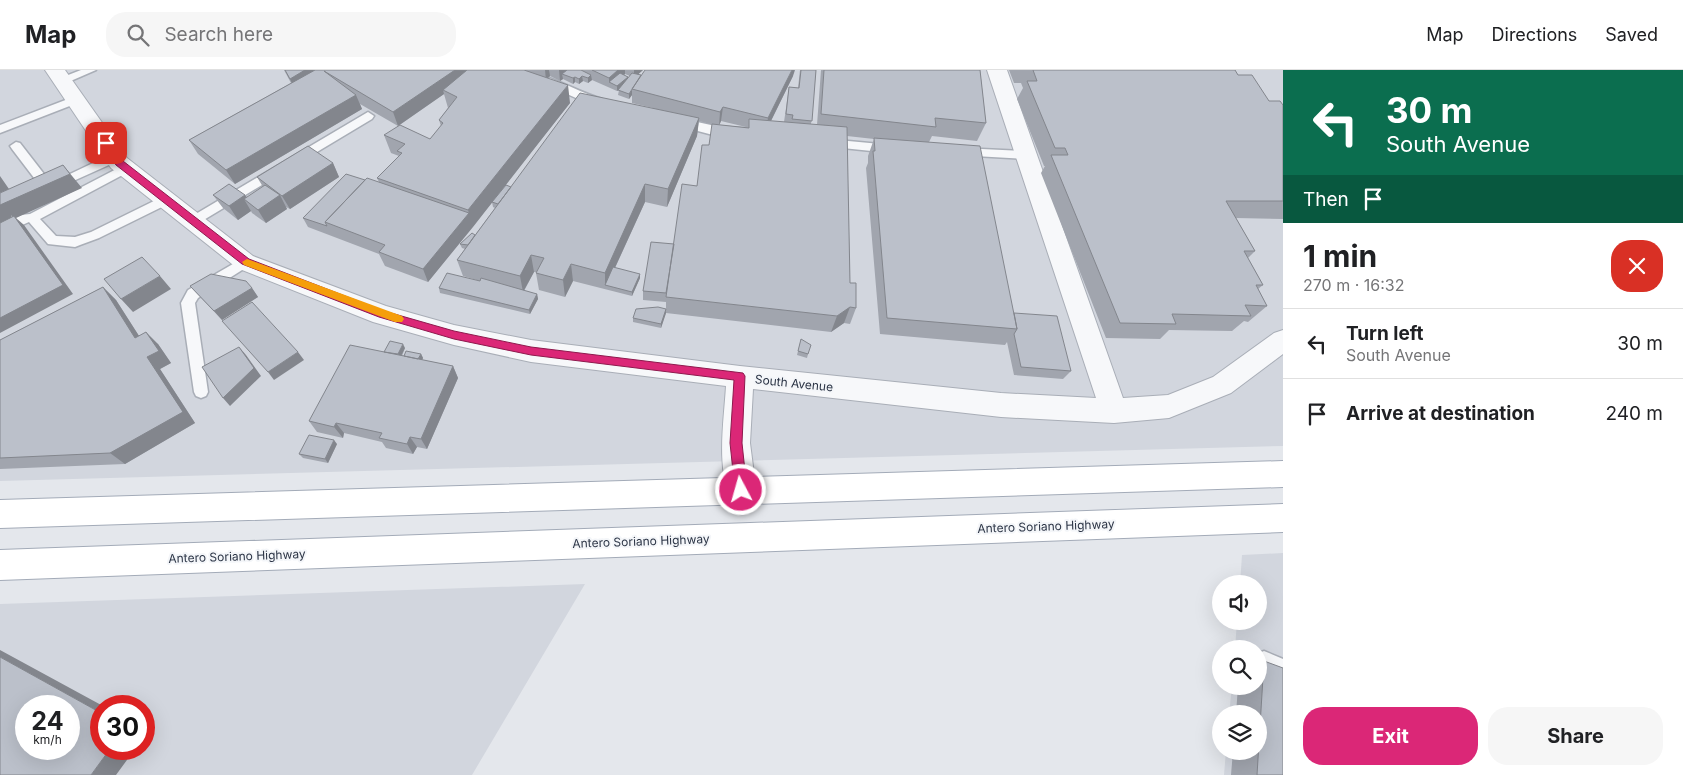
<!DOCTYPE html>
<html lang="en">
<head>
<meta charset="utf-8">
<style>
  :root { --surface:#fff; --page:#f6f6f6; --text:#202124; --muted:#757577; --line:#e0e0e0; --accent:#db2777 }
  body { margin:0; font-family:Inter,sans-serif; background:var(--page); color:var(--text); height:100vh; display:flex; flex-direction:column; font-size:19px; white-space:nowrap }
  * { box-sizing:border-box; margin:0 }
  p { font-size:16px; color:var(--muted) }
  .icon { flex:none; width:28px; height:28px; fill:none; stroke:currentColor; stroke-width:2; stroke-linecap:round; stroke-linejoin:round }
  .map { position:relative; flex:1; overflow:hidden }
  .panel { display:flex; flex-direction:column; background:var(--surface); width:400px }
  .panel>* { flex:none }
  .hud { background:#0b6e4f; color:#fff; overflow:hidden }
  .buttons { position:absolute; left:1212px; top:505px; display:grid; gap:10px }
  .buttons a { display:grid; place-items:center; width:55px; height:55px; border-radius:50%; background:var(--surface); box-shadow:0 5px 20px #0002; font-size:25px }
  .speed { position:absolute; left:15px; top:625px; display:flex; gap:10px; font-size:25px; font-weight:700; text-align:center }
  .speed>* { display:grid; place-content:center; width:65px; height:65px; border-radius:50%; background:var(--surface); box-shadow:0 5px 20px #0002; line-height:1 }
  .speed small { font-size:12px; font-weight:400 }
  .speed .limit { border:8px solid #d22; background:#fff; color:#111 }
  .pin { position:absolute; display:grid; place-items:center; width:42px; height:42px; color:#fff; margin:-21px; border-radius:10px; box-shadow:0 2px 8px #0006 }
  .me { position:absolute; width:55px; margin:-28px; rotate:354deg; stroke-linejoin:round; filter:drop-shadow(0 0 4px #0008) }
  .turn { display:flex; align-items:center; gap:18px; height:105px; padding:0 20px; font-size:22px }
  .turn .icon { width:65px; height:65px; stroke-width:2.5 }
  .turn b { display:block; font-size:35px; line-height:42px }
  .then { display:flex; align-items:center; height:48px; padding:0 20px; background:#0003; gap:10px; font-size:19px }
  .round { display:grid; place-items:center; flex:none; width:52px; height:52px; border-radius:20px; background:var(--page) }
  .overview { display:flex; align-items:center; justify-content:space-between; height:85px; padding:0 20px }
  h1 { font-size:30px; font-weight:700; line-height:38px }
  .button { display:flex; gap:10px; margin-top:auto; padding:10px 20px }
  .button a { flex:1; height:58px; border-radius:20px; background:var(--accent); color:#fff; font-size:20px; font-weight:700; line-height:58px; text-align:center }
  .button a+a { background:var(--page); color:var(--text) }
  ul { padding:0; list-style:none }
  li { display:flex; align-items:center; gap:15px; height:70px; padding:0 20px; border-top:1px solid var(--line) }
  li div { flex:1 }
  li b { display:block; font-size:19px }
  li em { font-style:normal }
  header { display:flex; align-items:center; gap:30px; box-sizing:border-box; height:70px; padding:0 25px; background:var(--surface); border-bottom:1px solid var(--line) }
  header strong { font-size:24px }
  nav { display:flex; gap:28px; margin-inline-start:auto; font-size:18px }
  .search { width:350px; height:45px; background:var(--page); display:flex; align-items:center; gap:12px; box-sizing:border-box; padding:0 18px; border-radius:20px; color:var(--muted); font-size:19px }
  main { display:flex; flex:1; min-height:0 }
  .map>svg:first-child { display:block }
  .built { fill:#d2d6de; fill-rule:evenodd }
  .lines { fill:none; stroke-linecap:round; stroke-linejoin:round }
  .lane-casing { stroke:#a9aeb7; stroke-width:3 }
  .street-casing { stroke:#a9aeb7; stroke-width:2 }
  .primary-casing { stroke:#a3abb8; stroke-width:2 }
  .lane { fill:#f7f8fa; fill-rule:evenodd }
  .street { fill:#f7f8fa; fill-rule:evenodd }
  .primary { fill:#fff; fill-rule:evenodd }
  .wall { fill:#a1a5ae; fill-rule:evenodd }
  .shaded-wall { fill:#83868d }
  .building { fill:#bbc0ca; stroke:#83868d; fill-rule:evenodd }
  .route { fill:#db2777; stroke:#8e194d }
  .slow { fill:#f59e0b }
  .labels { text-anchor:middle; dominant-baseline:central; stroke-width:4; stroke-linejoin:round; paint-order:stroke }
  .street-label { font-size:12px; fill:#2b3445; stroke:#f4f6f9 }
</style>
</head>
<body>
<header>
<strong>Map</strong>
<div class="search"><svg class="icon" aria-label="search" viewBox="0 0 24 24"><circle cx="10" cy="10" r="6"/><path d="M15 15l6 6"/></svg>Search here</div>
<nav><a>Map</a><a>Directions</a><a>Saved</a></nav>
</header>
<main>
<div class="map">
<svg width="1283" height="705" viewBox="0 0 1283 705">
  <rect width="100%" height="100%" fill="#e4e7ec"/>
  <path class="built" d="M0,0H1283V376L0,411Z
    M1283,483V705H1224L1226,681H1259V644H1229L1232,616H1259V579H1235L1237,551H1259V514H1240L1242,485Z
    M585,514L472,705H0V534ZM26,636H69V679H26ZM101,636H144V679H101Z"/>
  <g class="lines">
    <defs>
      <path id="lane" d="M81,0H96L66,13H58L57,11L58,9Z
        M513,0C543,0 572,20 602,29L604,31L598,35L576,28Z
        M76,26L82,30L80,32L0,63V55Z
        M368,42L374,46L372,49L197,154H189L187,151L189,148Z
        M679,48L729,59L735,63L729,67L713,65L675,55L673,52L675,49Z
        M827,69L891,75L897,79L891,83L823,76L821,73L823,70Z
        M16,72L20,73L51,113L112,84L116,83L122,87L120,90L60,117L54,118L52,121H44L12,79L10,76Z
        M961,78L1026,81L1032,85L1026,89L957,85L955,82L957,79Z
        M126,94L130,95L132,98L130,101L40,149L56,166L75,167L91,162L162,127H170L172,130L170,133L99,168L80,175L75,177L48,174L29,152L0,165V155L21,145L30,144Z
        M245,187L250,189L252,192L250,195L198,228L195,233L208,322L206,326L201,328L196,326L194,322L181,233L188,220Z
        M1264,581L1283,589V607L1259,597V583Z"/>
      <path id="street" d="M45,0H65L127,88L253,186L386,236L454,255L531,270L740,296L1001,323L1096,328L987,0H1007L1123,328L1168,325L1213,307L1274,263L1283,260V284L1231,323L1169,348L1114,353L1001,347L753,319L750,373L756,420L751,429L741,433L731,429C716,398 724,350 726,316L531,292L454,275L373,252L237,198L111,98Z"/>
      <path id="primary" d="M1283,391V417L0,458V430Z
        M1283,434V462L0,510V480Z"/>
    </defs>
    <use href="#lane" class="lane-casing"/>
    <use href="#street" class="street-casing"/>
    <use href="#primary" class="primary-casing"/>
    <use href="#lane" class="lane"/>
    <use href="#street" class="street"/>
    <use href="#primary" class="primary"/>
  </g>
  <path class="wall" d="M284,0H643L638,4L641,5L793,6L771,51L784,52L789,17L798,18L800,0H816L811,54L817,55L821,0H980L986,53L977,71L932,66L929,72L1014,243L1071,301L1063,309L1014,305L1007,272L1005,275L880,264L866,98L868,93V86L874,69L847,66L850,213L856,238L850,254L844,253L831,262L666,243L661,258L633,252V248L666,239V229V232L643,230V221L674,174L697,116L709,75L714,55L699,51L697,66L667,137L645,132L615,198L640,208L632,226L573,211L565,227L539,220L536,203L537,202H534L524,221L537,224L538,229L530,244L440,223L439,218L480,211L463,206L457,190L465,179L462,178L460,174L475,165L495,138L493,137L492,132L428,212L385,196L379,184L308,157L303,148L365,110L379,112L377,108L399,86L391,83L384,65L430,69L441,56L439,50L448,38L444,24L398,56L360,34L362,39L235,114L198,84L189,70L291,13ZM625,4L630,6L628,8V7L624,5ZM550,6L560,11L563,9L573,14L575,12L579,14L583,11L588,13L592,10L617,21L619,20L618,25L629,29L632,25V33L653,38L511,117L497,125L570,33L548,8ZM721,51L746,57L719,55Z
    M1009,0H1235L1238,5L1269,31L1283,35V149L1236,148L1255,181L1248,188L1263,215L1258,219L1267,236L1248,252L1244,251L1232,261L1169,260L1160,269L1106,268L1041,103L1045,96H1044L1017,29L1023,18L1021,13H1014Z
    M333,93L339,107L290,139L286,137L287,139L266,153L252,143L251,141L238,150L223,138L213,125H245L247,127L263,117L257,107Z
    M190,216L252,218L258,227L222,250Z
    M103,217L116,230L139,266L158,274L171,293L160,299L195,353L125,394L0,399V270Z
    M801,269L808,284L807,288L797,285Z
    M405,278L402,286L421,284L423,288L422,290L453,296L458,308L427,379L417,377L413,384L386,378L382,372L344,363L343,368L317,362L309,351L384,282Z
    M337,374L328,393L303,388L299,384Z
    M1264,591L1283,705H1231L1233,681H1259V644H1236L1238,616H1259V592Z"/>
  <path class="shaded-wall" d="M305,0H317L297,24L290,9Z
    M455,0H477L443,20L444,24L398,56L393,42Z
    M545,0H549L550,6L546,10Z
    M559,0H572L562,4L563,9L560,11Z
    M618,0H625V4L613,14L609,12V8Z
    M634,0H643L634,8Z
    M792,0H795L793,6L765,63L768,48Z
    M591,5L592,10L588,13V8Z
    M582,6L583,11L579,14V9Z
    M575,7V12L573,14V8Z
    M628,7V12L617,21V16Z
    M568,15L570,33L473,157L468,140Z
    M632,20V25L629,29V24Z
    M356,25L362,39L235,114L226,100Z
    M723,37L721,51L719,56L720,42Z
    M699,48L697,66L667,137L668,119Z
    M333,93L339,107L290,139L282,126Z
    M63,95L82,118L16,148L24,155L73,224L0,263V248L14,149L11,145L12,148L0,154V135Z
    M0,106L9,119L0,123Z
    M645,114V132L607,215H605V203Z
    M245,125L251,135L244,129L251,141L238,150L229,136Z
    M280,125L287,139L266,153L258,140Z
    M469,143L473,157L428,212L423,199Z
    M531,185L534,202L523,222L520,206Z
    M571,194L573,211L565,227L563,210Z
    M640,204V208L632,226V222Z
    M160,206L171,219L133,242L121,229Z
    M103,217L116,230L148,280L135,268Z
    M252,218L258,227L222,250L214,241Z
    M537,224L538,229L530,244L529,240Z
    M850,237L844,253L831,262L837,246Z
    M666,239V243L661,258V254Z
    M146,262L158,274L171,293L160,299L195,353L125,394L110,383L147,287Z
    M403,274L405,278L400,288L398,284Z
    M239,277L246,285L261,306L230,336L223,328Z
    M298,282L304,290L274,310L268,302Z
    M421,284L423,288L419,296L417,292Z
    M453,296L458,308L427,379L421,369Z
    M336,353L344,363L343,368L334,357Z
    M410,367L417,377L413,384L407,374Z
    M334,370L337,374L328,393L325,389Z
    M0,580L103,636H101V643L0,587Z
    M144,659L148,661L144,667Z
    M110,679H135L116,705H91Z"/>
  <path class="building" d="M285,0H305L290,9Z
    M315,0H455L393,42L324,1L356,25L226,100L189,70Z
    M467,0H524L568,15L468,140L377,108L402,83L397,81L405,74L384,65L400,55L430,69L443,53L439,50L457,27L443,20Z
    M567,0H581L591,5L588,8L582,6L579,9L575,7L573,8L562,4Z
    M592,0H618L609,8Z
    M645,0H792L768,48L723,37L720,42L632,19Z
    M801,0H816L812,51L792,49L793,45L786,44L789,17L799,18Z
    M824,0H980L986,53L935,48L936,57L821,44Z
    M1033,0H1235L1238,5H1252L1269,31H1280L1283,35V131H1226L1255,181H1244L1263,215H1256L1267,236L1245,235L1251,246L1172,244L1176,254L1120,253L1051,85H1068L1065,78H1055L1027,11H1037Z
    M620,3L628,7L617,16L609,12Z
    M632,3L641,5L629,24L618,20Z
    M580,23L699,48L668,119L645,114L605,203L571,194L563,210L536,203L544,188L531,185L520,206L457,190Z
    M749,49L847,57L850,213H856V238L850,237L837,246L666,227L682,114L697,116L702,75H709L712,54L749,58Z
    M874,68L980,76L1017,259L887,248L873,81H875Z
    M308,76L333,93L282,126L257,107Z
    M63,95L70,104L0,135V123Z
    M346,104L365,110L325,152L327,156L303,148Z
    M367,108L469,143L423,199L379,182L385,175L325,152Z
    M229,114L245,125L229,136L213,125Z
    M265,115L280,125L258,140L244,129Z
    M506,115L511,117L498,134L492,132Z
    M14,146L63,215L0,248V153Z
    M472,163L475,165L468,175L460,174Z
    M651,172L674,174L666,223L643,221Z
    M142,187L160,206L121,229L104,209Z
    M613,197L640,204L632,222L605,215Z
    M447,203L480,211L481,208L537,224L529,240L439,218Z
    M211,204L246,211L252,218L214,241L190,216Z
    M103,217L135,268L146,262L159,281L147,287L183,342L110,383L0,388V270Z
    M252,232L298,282L268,302L222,251Z
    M658,237L666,239L661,254L633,248L636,239Z
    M1014,243L1057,246L1071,301L1021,297L1014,264L1017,259Z
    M801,269L811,275L808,284L798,281Z
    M390,271L403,274L398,284L384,282Z
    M350,275L453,296L421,369L410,367L407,374L379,368L382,363L336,353L334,357L309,351Z
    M239,277L254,298L223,328L202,297Z
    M406,281L421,284L418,289L404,286Z
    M309,365L334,370L325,389L299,384Z
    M0,587L101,643V679H110L91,705H0ZM26,636H69V679H26Z
    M1264,591L1283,598V705H1257Z"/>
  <path class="route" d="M106,70L109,71L123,91L249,189L384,241L454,261L531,277L743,303L745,306L742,373L747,420L745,423L741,425L737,423L735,420L730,373L734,310L531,285L454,269L379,247L242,194L116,95L101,73Z"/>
  <path class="slow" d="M247,189L402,246L404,249L402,252H395L244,195L242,192Z"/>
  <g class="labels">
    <g class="street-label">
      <text transform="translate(794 313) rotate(6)">South Avenue</text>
      <text transform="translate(1046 456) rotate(-2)">Antero Soriano Highway</text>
      <text transform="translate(641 471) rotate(-2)">Antero Soriano Highway</text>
      <text transform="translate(237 486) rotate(-2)">Antero Soriano Highway</text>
    </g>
  </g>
</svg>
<div class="buttons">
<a><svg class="icon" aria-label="sound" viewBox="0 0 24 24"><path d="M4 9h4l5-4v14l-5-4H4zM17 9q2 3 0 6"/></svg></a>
<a><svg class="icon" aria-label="search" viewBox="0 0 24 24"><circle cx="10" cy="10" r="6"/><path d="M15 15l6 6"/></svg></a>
<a><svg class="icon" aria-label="layers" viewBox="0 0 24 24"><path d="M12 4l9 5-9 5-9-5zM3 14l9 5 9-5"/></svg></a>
</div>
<div class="speed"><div>24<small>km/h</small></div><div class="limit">30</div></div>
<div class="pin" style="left:106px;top:73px;background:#d93025"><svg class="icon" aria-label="arrive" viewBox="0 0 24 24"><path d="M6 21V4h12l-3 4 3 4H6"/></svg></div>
<svg class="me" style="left:741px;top:420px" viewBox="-20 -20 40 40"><circle r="17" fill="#db2777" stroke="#fff" stroke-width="3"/><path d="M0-11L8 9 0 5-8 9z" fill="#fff"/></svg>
</div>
<section class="panel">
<div class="hud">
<div class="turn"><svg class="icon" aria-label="left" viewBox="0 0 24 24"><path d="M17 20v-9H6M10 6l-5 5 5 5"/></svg><div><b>30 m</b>South Avenue</div></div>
<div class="then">Then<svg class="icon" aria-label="arrive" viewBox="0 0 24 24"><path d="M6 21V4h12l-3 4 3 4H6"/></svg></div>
</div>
<div class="overview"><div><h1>1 min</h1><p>270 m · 16:32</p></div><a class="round" style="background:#d93025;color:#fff"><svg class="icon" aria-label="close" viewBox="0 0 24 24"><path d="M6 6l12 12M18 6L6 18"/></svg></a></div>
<ul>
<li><svg class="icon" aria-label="left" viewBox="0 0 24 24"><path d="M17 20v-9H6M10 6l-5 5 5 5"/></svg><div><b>Turn left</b><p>South Avenue</p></div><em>30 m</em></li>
<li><svg class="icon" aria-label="arrive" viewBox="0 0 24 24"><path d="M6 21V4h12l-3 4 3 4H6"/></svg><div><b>Arrive at destination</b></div><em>240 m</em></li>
</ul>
<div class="button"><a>Exit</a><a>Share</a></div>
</section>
</main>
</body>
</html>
